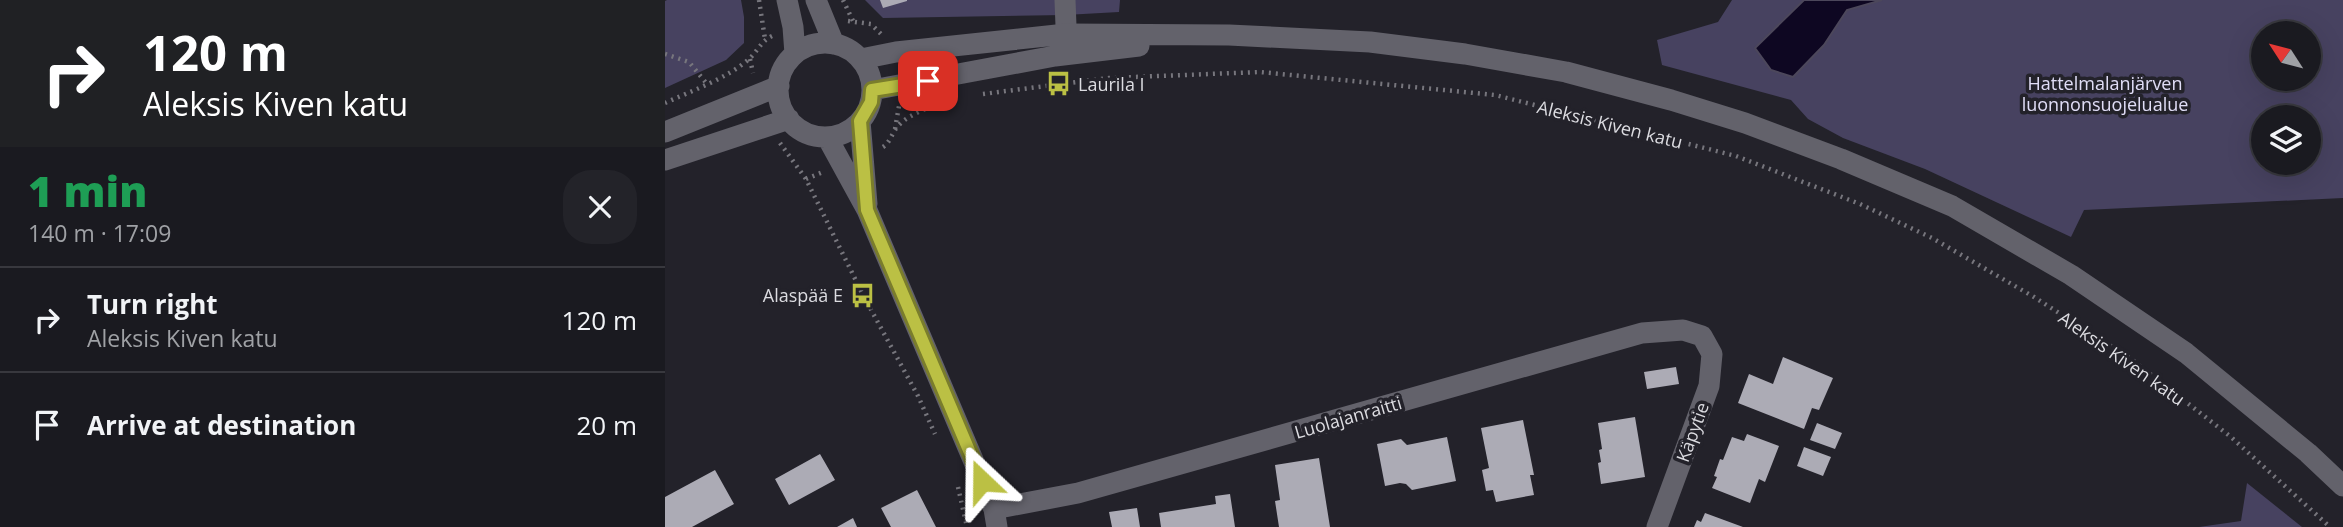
<!DOCTYPE html>
<html lang="en">
<head>
<meta charset="utf-8">
<style>
  :root { --surface:#1a1a20; --page:#232329; --text:#f1f3f6; --muted:#9fa1a5; --line:#38383e }
  body { margin:0; font-family:"Open Sans",sans-serif; background:var(--page); color:var(--text); height:100vh; display:flex; flex-direction:column; font-size:26px; white-space:nowrap }
  * { box-sizing:border-box; margin:0 }
  p { font-size:23px; color:var(--muted) }
  .icon { flex:none; width:38px; height:38px; fill:none; stroke:currentColor; stroke-width:2; stroke-linecap:round; stroke-linejoin:round }
  .map { position:relative; flex:1; overflow:hidden }
  .details { display:flex; flex-direction:column; background:var(--surface); width:665px }
  .details>* { flex:none }
  .hud { background:#202124; color:#fff; overflow:hidden }
  .needle { width:46px; rotate:306deg }
  .buttons { position:absolute; left:1586px; top:21px; display:grid; gap:14px }
  .buttons a { display:grid; place-items:center; width:70px; height:70px; border-radius:50%; background:var(--surface); box-shadow:0 7px 28px #0002,0 0 0 2px var(--line); font-size:35px }
  .pin { position:absolute; display:grid; place-items:center; width:60px; height:60px; color:#fff; margin:-30px; border-radius:14px; box-shadow:0 4px 10px #0006 }
  .me { position:absolute; width:77px; margin:-38px; rotate:337deg; stroke-linejoin:round; filter:drop-shadow(0 0 5px #0008) }
  .turn { display:flex; align-items:center; gap:24px; height:147px; padding:0 28px; font-size:32px }
  .turn .icon { width:91px; height:91px; stroke-width:2.5 }
  .turn b { display:block; font-size:49px; line-height:60px }
  .round { display:grid; place-items:center; flex:none; width:74px; height:74px; border-radius:28px; background:var(--page) }
  .headline { display:flex; align-items:center; justify-content:space-between; height:119px; padding:0 28px }
  h1 { font-size:42px; font-weight:800; line-height:52px; color:#1e9e55 }
  ul { padding:0; list-style:none }
  li { display:flex; align-items:center; gap:21px; height:105px; padding:0 28px; border-top:2px solid var(--line) }
  li div { flex:1 }
  li b { display:block; font-size:26px }
  li em { font-style:normal }
  main { display:flex; flex:1; min-height:0 }
  .map>svg:first-child { display:block }
  .green { fill:#474260; fill-rule:evenodd }
  .water { fill:#0e0722; stroke:#4c475b; stroke-width:2 }
  .building { fill:#acabb5 }
  .lines { fill:none; stroke-linecap:round; stroke-linejoin:round }
  .path { stroke:#77767d; stroke-width:4.5; stroke-dasharray:2 5; stroke-linecap:butt }
  .minor { stroke:#63626b; stroke-width:21 }
  .secondary { stroke:#63626b; stroke-width:21 }
  .route-casing { stroke:#7a7d2c; stroke-width:18 }
  .route { stroke:#bbc044; stroke-width:12 }
  .labels { text-anchor:middle; dominant-baseline:central; stroke-width:7; stroke-linejoin:round; paint-order:stroke }
  .park-label { font-size:18px; fill:#e0ddf6; stroke:#23222a }
  .poi-label { font-size:18px; fill:#dcdce1; stroke:#23222a; text-anchor:start }
  .street-label { font-size:18px; fill:#dcdce1; stroke:#23222a }
</style>
</head>
<body>
<main>
<section class="details">
<div class="hud">
<div class="turn"><svg class="icon" aria-label="right" viewBox="0 0 24 24"><path d="M7 20v-9h11M14 6l5 5-5 5"/></svg><div><b>120 m</b>Aleksis Kiven katu</div></div>
</div>
<div class="headline"><div><h1>1 min</h1><p>140 m · 17:09</p></div><a class="round"><svg class="icon" aria-label="close" viewBox="0 0 24 24"><path d="M6 6l12 12M18 6L6 18"/></svg></a></div>
<ul>
<li><svg class="icon" aria-label="right" viewBox="0 0 24 24"><path d="M7 20v-9h11M14 6l5 5-5 5"/></svg><div><b>Turn right</b><p>Aleksis Kiven katu</p></div><em>120 m</em></li>
<li><svg class="icon" aria-label="arrive" viewBox="0 0 24 24"><path d="M6 21V4h12l-3 4 3 4H6"/></svg><div><b>Arrive at destination</b></div><em>20 m</em></li>
</ul>
</section>
<div class="map">
<svg width="1678" height="527" viewBox="0 0 1678 527">
  <rect width="100%" height="100%" fill="#23222a"/>
  <path class="green" d="M2,0H76L79,17V43L61,60L0,88V1Z
    M200,0H455L454,12L400,15L218,18Z
    M1067,0H1678V198L1419,210L1406,237L1260,169L1178,138L1143,119L1126,100L997,65L992,40L1053,22ZM1598,33H1643V79H1598ZM1598,117H1643V163H1598Z
    M1582,483L1637,527H1534L1576,521Z"/>
  <path class="water" d="M1139,0H1217L1182,10L1159,45L1128,77L1106,70L1090,48Z"/>
  <path class="building" d="M215,0H242V1L218,8Z
    M1118,357L1168,378L1154,410L1147,408L1139,429L1073,403L1084,374L1108,384Z
    M1011,367L1014,384L982,389L979,372Z
    M970,417L980,477L936,484L933,463L936,462L934,450L937,449L933,423Z
    M858,420L869,475H865L869,495L831,502L828,490L821,491L817,470L824,468L816,428Z
    M1152,423L1177,433L1170,449L1145,440Z
    M1082,434L1114,446L1100,482L1094,479L1085,503L1047,488L1052,477L1049,476L1055,459L1058,460L1067,437L1079,441Z
    M782,437L791,481L747,490L741,484L735,483L720,486L712,444L736,439L742,445Z
    M1139,447L1166,457L1158,476L1132,466Z
    M155,454L170,480L124,505L110,479Z
    M654,458L665,527H614L610,501L615,500L610,465Z
    M50,470L69,504L27,527H0V497Z
    M252,490L271,527H226L216,508Z
    M565,494L570,527H496L494,513L551,504L550,496Z
    M472,508L475,527H447L444,512Z
    M1040,513L1078,527H1029L1032,520L1036,522Z
    M188,518L192,527H172Z"/>
  <g class="lines">
    <path class="path" d="M94,0L100,39
      M178,0L188,21
      M183,21L206,24L216,34
      M0,54L24,62L42,84
      M85,59L88,73
      M318,94L444,78L595,72L830,95L1071,156L1195,204L1267,238L1369,297L1466,359L1566,437L1665,527
      M0,103C26,91 63,78 84,59C93,51 96,41 107,36
      M230,129L234,106
      M115,143L141,179L198,295L253,396L270,434
      M218,147C226,142 227,131 235,124C246,113 267,107 281,100
      M141,179L158,172
      M293,487L302,527"/>
    <path class="minor" d="M400,0L402,52
      M329,509L413,493L977,333L1018,330L1037,336L1047,354L1044,386L992,527"/>
    <path class="secondary" d="M122,0L128,27L130,54
      M151,0L169,44
      M113 90a47 47 0 1 1 94 0a47 47 0 1 1-94 0Z
      M196,59L231,52L401,34L564,35L705,42L800,54L901,72L1006,100L1080,123L1176,159L1287,206L1406,275L1521,353L1643,453L1678,486
      M207,90L390,56L474,46
      M195,121L202,204
      M0,132L114,86
      M162,137L202,210L329,509L332,527
      M0,160L124,119"/>
  </g>
  <g class="lines">
    <defs>
      <path id="route" d="M263,81L207,90L206,102L195,121L202,210L317,481"/>
    </defs>
    <use href="#route" class="route-casing"/>
    <use href="#route" class="route"/>
  </g>
  <defs>
    <symbol id="bus-bare" viewBox="-9 -9 18 18"><path d="M-5-6H5V4H4V6H2V4H-2V6H-4V4H-5ZM-3.5-4V0h7V-4ZM-3.5 1.2v1.5H-2V1.2ZM2 1.2v1.5H3.5V1.2Z" fill="#bbc044" stroke="#23222a" stroke-width="2.5" paint-order="stroke"/></symbol>
  </defs>
  <g fill-rule="evenodd">
    <use href="#bus-bare" x="376" y="66" width="35" height="35"/>
    <use href="#bus-bare" x="180" y="278" width="35" height="35"/>
  </g>
  <g class="labels">
    <g class="park-label">
      <text x="1440" y="83">Hattelmalanjärven<tspan x="1440" dy="21">luonnonsuojelualue</tspan></text>
    </g>
    <g class="poi-label">
      <text x="413" y="84">Laurila I</text>
      <text x="178" y="295" text-anchor="end">Alaspää E</text>
    </g>
    <g class="street-label">
      <text transform="translate(945 124) rotate(14)">Aleksis Kiven katu</text>
      <text transform="translate(1457 358) rotate(35)">Aleksis Kiven katu</text>
      <text transform="translate(683 417) rotate(-16)">Luolajanraitti</text>
      <text transform="translate(1027 432) rotate(-70)">Käpytie</text>
    </g>
  </g>
</svg>
<div class="buttons">
<a><svg class="needle" viewBox="-14 -14 28 28"><path d="M0-13l5 13h-10z" fill="#e53935"/><path d="M0 13l5-13h-10z" fill="#9fa1a5"/></svg></a>
<a><svg class="icon" aria-label="layers" viewBox="0 0 24 24"><path d="M12 4l9 5-9 5-9-5zM3 14l9 5 9-5"/></svg></a>
</div>
<div class="pin" style="left:263px;top:81px;background:#d93025"><svg class="icon" aria-label="arrive" viewBox="0 0 24 24"><path d="M6 21V4h12l-3 4 3 4H6"/></svg></div>
<svg class="me" style="left:317px;top:481px" viewBox="-20 -20 40 40"><path d="M0-17L14 15 0 8-14 15z" fill="#bbc044" stroke="#fff" stroke-width="4"/></svg>
</div>
</main>
</body>
</html>
